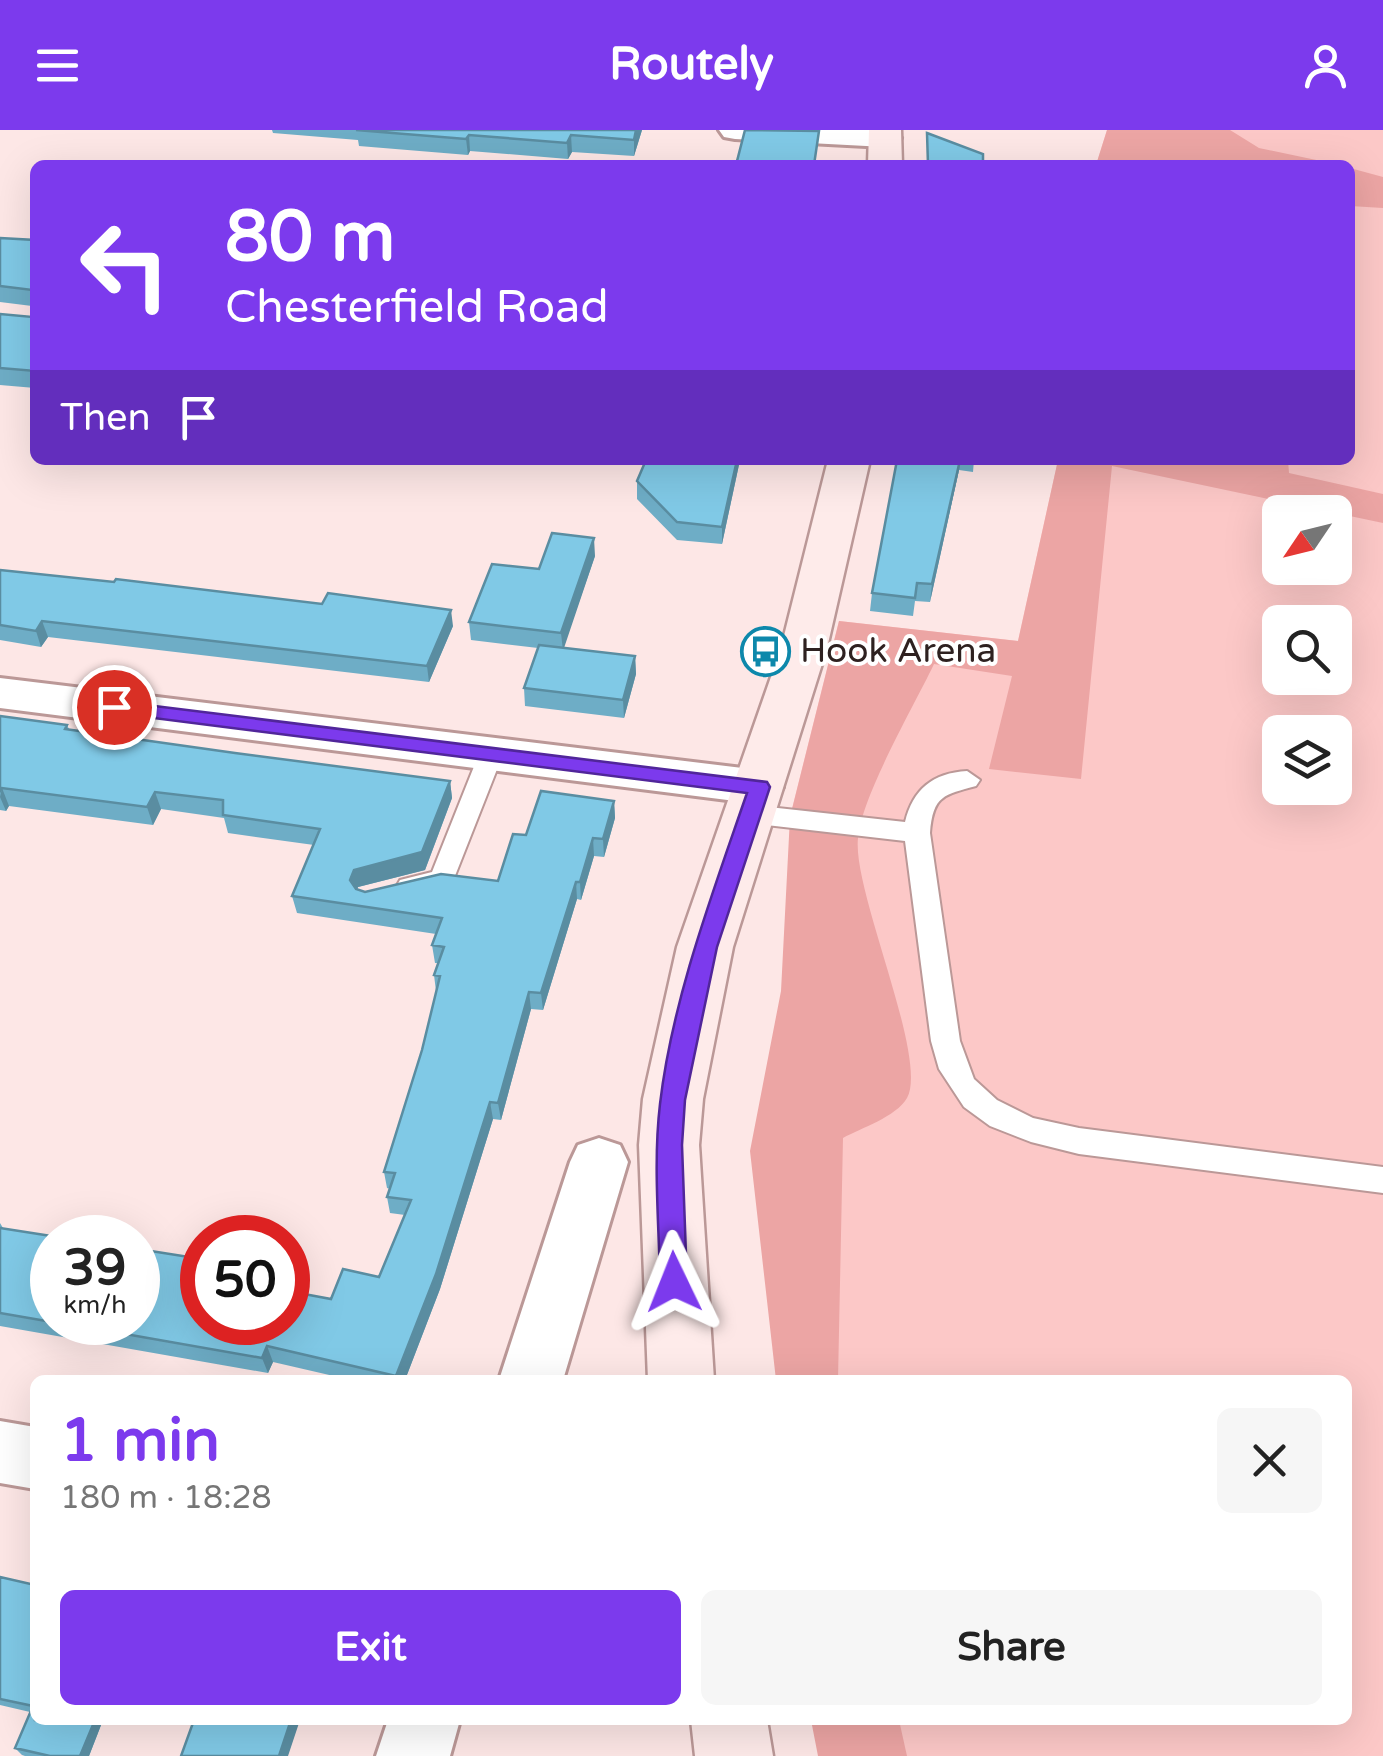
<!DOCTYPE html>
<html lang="en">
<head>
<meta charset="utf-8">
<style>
  :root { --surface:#fff; --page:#f6f6f6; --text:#222; --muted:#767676; --accent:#7c3aed }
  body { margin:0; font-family:"Varela Round",sans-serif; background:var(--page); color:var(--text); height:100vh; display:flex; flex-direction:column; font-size:38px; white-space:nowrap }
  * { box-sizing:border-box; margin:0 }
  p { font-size:32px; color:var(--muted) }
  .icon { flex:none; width:55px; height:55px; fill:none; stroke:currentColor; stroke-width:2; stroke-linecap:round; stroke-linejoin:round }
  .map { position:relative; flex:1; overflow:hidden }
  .details { position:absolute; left:30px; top:1245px; width:1322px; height:350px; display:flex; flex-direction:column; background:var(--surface); border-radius:15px; box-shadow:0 10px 40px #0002 }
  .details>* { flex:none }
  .guide { position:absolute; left:30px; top:30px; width:1325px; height:305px; border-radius:15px; box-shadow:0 10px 40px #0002; background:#7c3aed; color:#fff; overflow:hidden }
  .needle { width:65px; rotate:235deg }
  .controls { position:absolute; left:1262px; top:365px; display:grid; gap:20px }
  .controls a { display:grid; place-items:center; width:90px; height:90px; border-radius:15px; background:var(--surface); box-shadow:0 10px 40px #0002; font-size:50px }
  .speed { position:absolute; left:30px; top:1085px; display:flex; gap:20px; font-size:50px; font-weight:700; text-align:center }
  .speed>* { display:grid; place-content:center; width:130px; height:130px; border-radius:50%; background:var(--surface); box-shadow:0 10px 40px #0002; line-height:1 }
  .speed small { font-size:25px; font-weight:400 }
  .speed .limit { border:15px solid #d22; background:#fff; color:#111 }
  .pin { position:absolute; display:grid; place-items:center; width:85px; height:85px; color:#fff; margin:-42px; border:5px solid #fff; border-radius:50%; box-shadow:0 2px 10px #0007 }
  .me { position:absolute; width:110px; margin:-55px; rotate:358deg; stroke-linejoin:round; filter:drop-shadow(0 0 8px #0008) }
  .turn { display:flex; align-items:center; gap:35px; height:210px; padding:0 30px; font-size:45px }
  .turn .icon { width:130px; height:130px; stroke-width:2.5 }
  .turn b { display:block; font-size:70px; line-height:85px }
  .then { display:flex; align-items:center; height:95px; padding:0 30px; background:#0003; gap:20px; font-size:38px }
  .round { display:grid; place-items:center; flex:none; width:105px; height:105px; border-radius:15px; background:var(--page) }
  .summary { display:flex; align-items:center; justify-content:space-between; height:170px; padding:0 30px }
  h1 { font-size:60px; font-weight:700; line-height:75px; color:var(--accent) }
  .action { display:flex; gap:20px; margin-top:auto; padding:20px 30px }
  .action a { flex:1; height:115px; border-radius:15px; background:var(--accent); color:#fff; font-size:40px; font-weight:700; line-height:115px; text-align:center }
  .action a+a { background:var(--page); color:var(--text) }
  header { display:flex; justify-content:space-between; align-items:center; height:130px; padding:0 30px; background:var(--accent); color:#fff; font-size:45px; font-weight:700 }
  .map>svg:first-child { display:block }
  .green { fill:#fcc8c7; fill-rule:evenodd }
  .forest { fill:#eca5a4 }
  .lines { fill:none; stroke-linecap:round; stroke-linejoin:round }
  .service-casing { stroke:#bb9897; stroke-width:4 }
  .minor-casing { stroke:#bb9897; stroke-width:6 }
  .secondary-casing { stroke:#bb9897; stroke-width:5 }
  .service { fill:#fff; fill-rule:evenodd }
  .minor { fill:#fff; fill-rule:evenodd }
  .secondary { fill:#feebea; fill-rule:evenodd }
  .wall { fill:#6eadc6 }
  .shaded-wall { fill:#5a8da1 }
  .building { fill:#80c9e6; stroke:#5a8da1; stroke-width:2.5 }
  .route { fill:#7c3aed; stroke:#51269a; stroke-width:2.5 }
  .labels { text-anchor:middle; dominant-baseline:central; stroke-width:8; stroke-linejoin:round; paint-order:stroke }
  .poi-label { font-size:35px; fill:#2e2120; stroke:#fff; text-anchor:start }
</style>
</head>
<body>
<header><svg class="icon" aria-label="menu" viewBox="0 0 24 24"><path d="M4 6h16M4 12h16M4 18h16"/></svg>Routely<svg class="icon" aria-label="person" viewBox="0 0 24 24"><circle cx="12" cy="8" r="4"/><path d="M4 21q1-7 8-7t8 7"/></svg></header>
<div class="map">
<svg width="1383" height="1626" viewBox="0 0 1383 1626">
  <rect width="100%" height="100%" fill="#fde7e6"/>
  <path class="green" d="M1107,0H1383V1626H838L832,1590H1348V1250H785L790,687L839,491L1018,511L1058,330H1350V35H1096ZM1280,382H1335V438H1280ZM1280,492H1335V548H1280ZM1280,602H1335V658H1280Z"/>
  <path class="forest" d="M1107,0H1230L1259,18L1340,35H1096Z
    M1350,38L1383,47V78L1350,76Z
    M1058,330H1288L1289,343L1383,364V393L1112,336L1081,649L989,639L1012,546L934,534C914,576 862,665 858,708C852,761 929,928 907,968C896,987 861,998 843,1008L838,1250H776L750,1021L781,861L790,687L839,491L1018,511Z
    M811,1590H899L907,1626H818Z"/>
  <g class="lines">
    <defs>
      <path id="service" d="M491,615L503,624L451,756L409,767L400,764L396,757L400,750L432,742L479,624Z
        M967,641L980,650L976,656C944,665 933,665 930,703L960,911L974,949L997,970L1033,988L1079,998L1383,1037V1063L1079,1024L1031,1012L990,996L964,977L939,939L931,911L905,711L750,693L741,690L737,684L741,678L750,675L905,692C913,659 933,643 967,641Z"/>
      <path id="minor" d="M719,0H891L901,8L896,15L885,17L735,9L724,7Z
        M0,548L759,640L776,645L783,657L776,669L759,674L0,578Z
        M599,1008L620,1015L628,1032L563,1250H499L570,1032L578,1015Z
        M0,1291L35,1297V1359L0,1353Z
        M388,1590H460L450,1626H376Z"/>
      <path id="secondary" d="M869,0H901L902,35H868Z
        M828,330H870L827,518L733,817L703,969L699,1015L714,1250H648L639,1015L643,969L677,817L781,518Z
        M691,1590H767L773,1626H695Z"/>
    </defs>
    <use href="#service" class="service-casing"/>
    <use href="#minor" class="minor-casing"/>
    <use href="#secondary" class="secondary-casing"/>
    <use href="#service" class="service"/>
    <use href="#minor" class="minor"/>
    <use href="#secondary" class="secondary"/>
  </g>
  <path class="wall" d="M272,0H642L634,26L572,22L568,29L470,21L468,25L359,16L358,10L273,3Z
    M0,108L35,110V258L0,255V184L32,187V176L0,172Z
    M740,330L722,414L677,410L637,369V351Z
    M897,330H974L973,342L959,340L930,472L915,471L913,486L870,481L872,463Z
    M595,426L563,518L635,526L636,544L624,588L525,576L524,558L538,518L471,510L469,492L539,439Z
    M0,440L453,496L429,552L48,507L41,517L0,510Z
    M0,586L67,595L69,599L235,623L450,651L452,668L425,740L358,757L357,759L365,762L498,751L526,705L614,671L615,688L604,727L594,726L581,770L577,769L543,880L531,879L501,990L493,989L440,1159L405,1250H351L273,1232L268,1243L0,1196V1093L3,1098L52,1108V1192H202L331,1169L379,1147L405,1085L390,1083L387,1067L390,1059L387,1058L384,1042L422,920L436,861L434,845L438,833H435L432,815L436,804L297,783L292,766L314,715L228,703L224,688L161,679L153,695L9,676L6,681L0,680Z
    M0,1447L35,1590H103L89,1626H25L22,1625L15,1618L30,1582L0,1575Z"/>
  <path class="shaded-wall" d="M636,0H642L634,26V10Z
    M469,5L470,21L468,25L466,9Z
    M571,5L572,22L568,29L567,13Z
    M737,330H740L722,414V397Z
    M961,330L959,340L930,472L932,454Z
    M594,408L595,426L563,521L561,503Z
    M451,480L453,496L429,552L427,536Z
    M42,491L48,507L41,517L36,501Z
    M635,526L636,544L624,588L623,570Z
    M450,651L452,668L425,740L358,757L354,768L350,750L354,740Z
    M2,658L9,676L6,681L0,667Z
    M155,662L161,679L153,695L147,677Z
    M614,671L615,688L604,727L603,709Z
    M593,708L594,726L581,770L580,752Z
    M576,752L577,769L543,880L541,863Z
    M529,862L531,879L501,990L498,973Z
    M490,972L493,989L440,1159L405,1250H397L396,1246Z
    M267,1216L273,1232L268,1243L262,1228Z
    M95,1590H103L89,1626H80Z
    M291,1590H300L288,1626H279Z"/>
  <path class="building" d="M356,0H636L634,10L571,5L567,13L469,5L466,9Z
    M745,0L819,1L814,35H736Z
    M927,3L983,24V35H928Z
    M0,108L35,110V241L0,238V184L32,187L33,160L0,156Z
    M646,330H737L722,397L677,392L637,351Z
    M897,330H960L932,454L917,453L915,468L872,463Z
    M552,403L594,408L561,503L469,492L492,434L539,439Z
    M0,440L114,452L116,449L322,474L328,463L451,480L427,536L42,491L36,501L0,495Z
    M539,515L635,526L623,570L524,558Z
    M0,586L67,595L65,599L235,623L450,651L422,722L354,740L350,750L356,759L365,762L441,744L498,751L513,704L526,705L541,661L614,671L603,709L593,708L580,752H576L541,863L529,862L498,973L490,972L436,1144L396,1246L267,1216L262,1228L57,1192H138V1119L202,1129V1135L198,1145L202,1146V1192H288V1161L331,1169L343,1139L379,1147L411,1070L387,1067L395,1043L384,1042L422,920L440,846L434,845L444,817L432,815L442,788L292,766L320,699L223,685V670L155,662L147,677L2,658L0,661Z
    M0,1098L64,1108H52V1192L0,1183Z
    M0,1447L35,1455V1590H95L80,1626H50L15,1618L33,1576L0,1569Z
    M194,1590H291L279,1626H181Z"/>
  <path class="route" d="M114,571L767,652L770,657L717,817L685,970L682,1015L687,1152L683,1160L674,1163L664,1160L660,1152C659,1093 653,1033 660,974C672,870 713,762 747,663L106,582V573Z"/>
  <defs>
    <symbol id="bus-ring" viewBox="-11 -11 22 22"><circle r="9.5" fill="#fff" stroke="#0d88ab" stroke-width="1.5"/><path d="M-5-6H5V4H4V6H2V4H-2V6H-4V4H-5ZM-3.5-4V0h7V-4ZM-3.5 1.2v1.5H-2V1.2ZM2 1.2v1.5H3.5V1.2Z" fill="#0d88ab"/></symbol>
  </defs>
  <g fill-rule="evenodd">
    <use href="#bus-ring" x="738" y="494" width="55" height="55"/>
  </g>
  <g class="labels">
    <g class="poi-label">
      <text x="800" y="521">Hook Arena</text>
    </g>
  </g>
</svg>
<div class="controls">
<a><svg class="needle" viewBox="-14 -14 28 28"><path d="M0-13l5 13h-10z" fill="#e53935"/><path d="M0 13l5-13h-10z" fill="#767676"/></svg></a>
<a><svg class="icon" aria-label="search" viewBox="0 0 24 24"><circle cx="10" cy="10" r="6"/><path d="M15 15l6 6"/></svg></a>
<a><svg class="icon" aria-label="layers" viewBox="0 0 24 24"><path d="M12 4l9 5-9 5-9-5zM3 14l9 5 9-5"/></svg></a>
</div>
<div class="speed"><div>39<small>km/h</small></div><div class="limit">50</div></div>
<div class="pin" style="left:114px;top:577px;background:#d93025"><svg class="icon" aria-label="arrive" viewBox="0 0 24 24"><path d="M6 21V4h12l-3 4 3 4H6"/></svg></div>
<svg class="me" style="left:674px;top:1152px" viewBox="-20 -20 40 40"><path d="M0-17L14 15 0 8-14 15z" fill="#7c3aed" stroke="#fff" stroke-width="4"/></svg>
<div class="guide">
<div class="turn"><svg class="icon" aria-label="left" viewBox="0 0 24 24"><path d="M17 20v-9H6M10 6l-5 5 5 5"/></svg><div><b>80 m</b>Chesterfield Road</div></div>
<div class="then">Then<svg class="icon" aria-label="arrive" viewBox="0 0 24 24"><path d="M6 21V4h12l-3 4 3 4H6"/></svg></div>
</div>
<section class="details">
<div class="summary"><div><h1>1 min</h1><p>180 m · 18:28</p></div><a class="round"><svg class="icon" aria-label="close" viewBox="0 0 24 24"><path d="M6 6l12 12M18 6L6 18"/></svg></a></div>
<div class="action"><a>Exit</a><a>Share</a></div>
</section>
</div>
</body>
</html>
